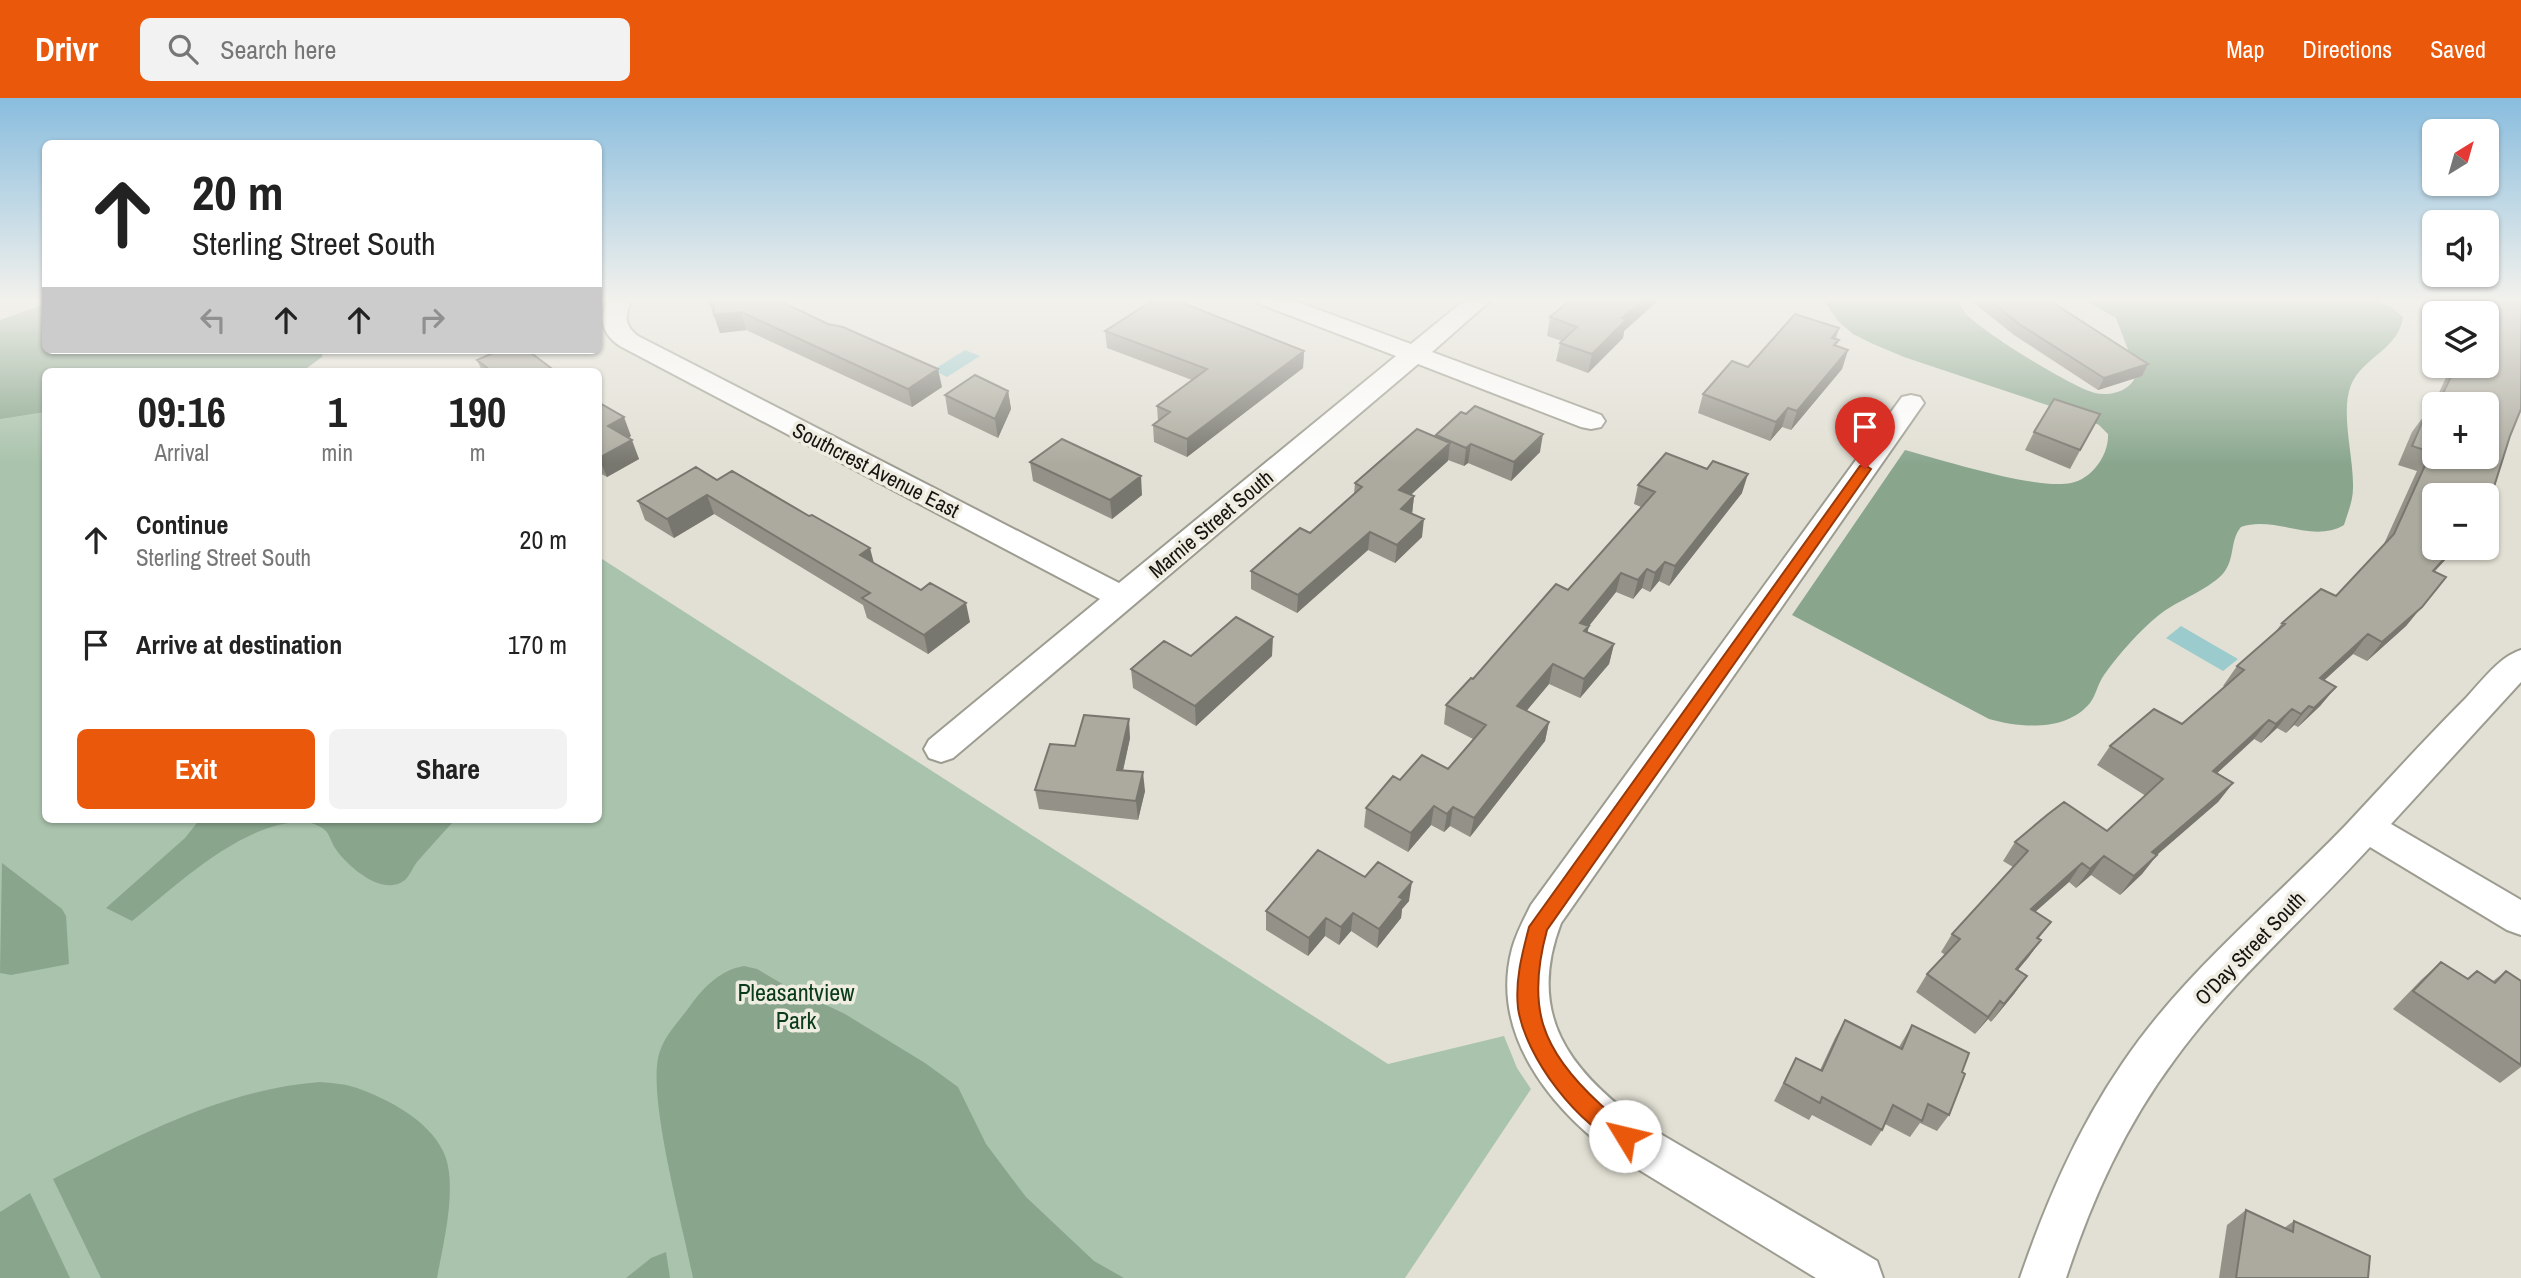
<!DOCTYPE html>
<html lang="en">
<head>
<meta charset="utf-8">
<style>
  :root { --surface:#fff; --page:#f2f2f2; --text:#222; --muted:#767676; --accent:#ea580c }
  body { margin:0; font-family:"Archivo Narrow",sans-serif; background:var(--page); color:var(--text); height:100vh; display:flex; flex-direction:column; font-size:26px; white-space:nowrap }
  * { box-sizing:border-box; margin:0 }
  p { font-size:23px; color:var(--muted) }
  .icon { flex:none; width:38px; height:38px; fill:none; stroke:currentColor; stroke-width:2; stroke-linecap:round; stroke-linejoin:round }
  .map { position:relative; flex:1; overflow:hidden }
  .panel { position:absolute; left:42px; top:270px; width:560px; height:455px; display:flex; flex-direction:column; background:var(--surface); border-radius:10px; box-shadow:0 2px 5px #0004 }
  .panel>* { flex:none }
  .top-card { position:absolute; left:42px; top:42px; width:560px; height:214px; border-radius:10px; box-shadow:0 2px 5px #0004; background:#fff; color:var(--text); overflow:hidden }
  .needle { width:46px; rotate:37deg }
  .fabs { position:absolute; left:2422px; top:21px; display:grid; gap:14px }
  .fabs a { display:grid; place-items:center; width:77px; height:77px; border-radius:10px; background:var(--surface); box-shadow:0 2px 5px #0004; font-size:35px }
  .pin { position:absolute; display:grid; place-items:center; width:60px; height:60px; color:#fff; margin:-72px -30px; border-radius:50% 50% 50% 0; rotate:-45deg; box-shadow:0 0 7px #0007 }
  .pin .icon { rotate:45deg }
  .me { position:absolute; width:77px; margin:-38px; rotate:306deg; stroke-linejoin:round; filter:drop-shadow(0 0 5px #0008) }
  .turn { display:flex; align-items:center; gap:24px; height:147px; padding:0 35px; font-size:32px }
  .turn .icon { width:91px; height:91px; stroke-width:2.5 }
  .turn b { display:block; font-size:49px; line-height:60px }
  .lanes { display:flex; align-items:center; height:66px; padding:0 35px; background:#0003; justify-content:center; gap:35px; direction:ltr }
  .lanes .off { opacity:.35 }
  .eta { display:flex; justify-content:space-evenly; align-items:center; height:119px; text-align:center }
  .eta b { font-size:42px; font-weight:700; line-height:49px }
  .cta { display:flex; gap:14px; margin-top:auto; padding:14px 35px }
  .cta a { flex:1; height:80px; border-radius:10px; background:var(--accent); color:#fff; font-size:28px; font-weight:700; line-height:80px; text-align:center }
  .cta a+a { background:var(--page); color:var(--text) }
  ul { padding:0; list-style:none }
  li { display:flex; align-items:center; gap:21px; height:105px; padding:0 35px }
  li div { flex:1 }
  li b { display:block; font-size:26px }
  li em { font-style:normal }
  header { display:flex; align-items:center; gap:42px; box-sizing:border-box; height:98px; padding:0 35px; background:var(--accent); color:#fff }
  header strong { font-size:33px }
  nav { display:flex; gap:38px; margin-inline-start:auto; font-size:24px }
  .search { width:490px; height:63px; background:var(--page); display:flex; align-items:center; gap:18px; box-sizing:border-box; padding:0 24px; border-radius:10px; color:var(--muted); font-size:26px }
  .map>svg:first-child { display:block }
  .green { fill:#a9c3ac }
  .forest { fill:#89a68d }
  .water { fill:#9ccbce }
  .lines { fill:none; stroke-linecap:round; stroke-linejoin:round }
  .minor-casing { stroke:#9d9c90; stroke-width:4 }
  .minor { fill:#fff; fill-rule:evenodd }
  .wall { fill:#949288; fill-rule:evenodd }
  .shaded-wall { fill:#78776f }
  .building { fill:#acaa9e; stroke:#78776f; stroke-width:2 }
  .route { fill:#ea580c; stroke:#983908; stroke-width:2 }
  .labels { text-anchor:middle; dominant-baseline:central; stroke-width:7; stroke-linejoin:round; paint-order:stroke }
  .street-label { font-size:21px; fill:#151410; stroke:#efede1 }
  .near-park-label { font-size:24px; fill:#093b18; stroke:#efede1 }
</style>
</head>
<body>
<header>
<strong>Drivr</strong>
<div class="search"><svg class="icon" aria-label="search" viewBox="0 0 24 24"><circle cx="10" cy="10" r="6"/><path d="M15 15l6 6"/></svg>Search here</div>
<nav><a>Map</a><a>Directions</a><a>Saved</a></nav>
</header>
<div class="map">
<svg width="2521" height="1180" viewBox="0 0 2521 1180">
  <rect width="100%" height="100%" fill="#e2e0d4"/>
  <path class="green" d="M0,227L46,252H275L308,273H46V721H598L599,459L1388,966L1504,938L1517,970L1531,991L1405,1180H0Z"/>
  <path class="forest" d="M1823,201H1959C1960,204 1960,208 1962,211C1973,229 2073,290 2095,295C2112,299 2136,291 2136,273L2116,220L2083,201H2370L2390,208L2403,219C2399,251 2363,259 2351,287C2340,315 2354,359 2353,390C2353,403 2348,414 2344,427C2312,446 2275,417 2241,429C2230,442 2235,459 2225,473C2213,490 2176,503 2159,517C2139,533 2119,556 2104,577C2098,585 2096,597 2090,605C2066,634 2020,630 1989,621L1792,517L1905,352C1942,362 2036,392 2071,385C2092,381 2109,357 2108,336L2099,327L2080,318L1904,259L1871,245L1853,236L1838,223Z
    M45,206L46,252H323L322,259L303,273H46L45,314L0,321V222Z
    M200,721H451L453,724C441,737 429,750 417,764C413,769 410,777 406,781C384,801 347,768 335,750C331,744 330,737 325,732C320,728 311,724 305,724C244,722 177,787 132,823L106,810L185,740Z
    M2,765L62,811L66,818L69,866L11,877L0,875Z
    M744,868L757,871L786,888L845,916L925,965L958,989L986,1046L1026,1099L1094,1163L1124,1180H693C684,1131 645,994 660,953C665,937 680,922 690,908C704,889 720,872 744,868Z
    M320,984C332,985 346,986 357,990C388,1001 428,1022 443,1053C459,1085 443,1146 437,1180H101L53,1081C137,1038 224,991 320,984Z
    M30,1095L70,1180H0V1114Z
    M666,1154L670,1180H626L651,1160Z"/>
  <path class="water" d="M965,252L980,258L947,279L933,272Z
    M2181,528L2238,561L2223,573L2166,540Z"/>
  <g class="lines">
    <defs>
      <path id="minor" d="M608,201H632C625,216 623,227 638,238L1119,485L1396,258L1260,206L1257,201H1290L1411,246L1466,201H1492L1432,254L1601,317L1605,323L1601,329L1591,331L1581,329L1418,266L953,660L941,664L929,660L924,651L929,642L1100,501L620,248C602,236 598,221 608,201Z
        M1911,297L1920,299L1924,305L1561,825C1526,916 1569,972 1640,1024L1877,1163L1883,1180H1816L1610,1054C1548,1007 1490,934 1512,851C1516,836 1524,821 1531,807L1902,299Z
        M2521,552V584L2391,726L2521,802V837L2507,832L2370,749C2305,820 2231,884 2175,961C2125,1028 2092,1101 2066,1180H2020C2046,1104 2077,1032 2122,966C2183,875 2271,805 2346,727C2386,684 2425,641 2466,600C2482,583 2499,559 2521,552Z"/>
    </defs>
    <use href="#minor" class="minor-casing"/>
    <use href="#minor" class="minor"/>
  </g>
  <path class="wall" d="M710,201L942,289L912,309L746,232L720,235L710,206Z
    M1572,201H1660L1624,233L1623,240L1588,275L1556,263L1560,245L1562,243L1547,238L1550,219Z
    M1969,201H2047L2148,266L2142,278L2098,292L2014,237Z
    M2431,201H2521V311L2510,338L2487,411V397H2434V450H2455L2434,474L2446,479L2406,528L2367,563L2353,556L2324,582L2336,589L2320,608L2298,629L2294,627L2286,635L2277,630L2261,645L2254,641L2217,675L2233,685L2218,704L2157,757L2142,776L2120,797L2091,777L2076,790L2069,784L2035,814L2051,824L2039,840L2041,842L2018,872L2027,878L2014,896L1991,924L1988,921L1975,936L1916,894L1927,876L1945,857L1941,854L1952,836L2013,769L2003,763L2015,744L2064,704L2107,733L2146,698L2097,667L2110,648L2154,611L2182,626L2225,589L2223,588L2237,568L2273,537L2282,525L2321,491L2336,498L2383,448L2417,373L2398,367L2412,334L2426,315L2429,316L2451,269L2447,268H2487V215H2434V216L2427,214ZM2434,306H2487V359H2434Z
    M1839,230L1836,241L1839,242L1836,248L1848,252L1842,271L1791,332L1782,329L1770,343L1698,315L1703,296L1748,269Z
    M1105,233L1304,253L1303,270L1187,359L1154,344L1153,327L1158,323L1157,308L1192,282L1107,250Z
    M477,262L555,273H482Z
    M1008,293L1011,311L998,340L948,316L945,297Z
    M598,304L631,338L628,340L639,361L607,379L598,374Z
    M2100,316L2070,371L2025,352L2034,334Z
    M1436,337L1540,354L1511,383L1468,365L1464,368L1448,362L1411,397L1414,398L1412,416L1422,439L1395,465L1368,452L1297,515L1251,491V473L1310,435L1354,396L1355,385L1436,339Z
    M1030,364L1142,397L1112,421L1033,383Z
    M717,382L874,465L970,524L928,556L867,520L863,507L714,416L674,440L645,422L638,403Z
    M1638,387L1742,395L1669,488L1659,483L1650,494L1642,490L1633,501L1616,494L1589,528L1587,535L1614,546L1609,566L1580,600L1549,586L1526,613L1549,624L1545,643L1470,739L1450,728L1444,734L1431,727L1408,754L1364,729L1366,710L1400,682L1448,671L1473,641L1444,626L1446,607L1568,492L1641,409L1634,406Z
    M1272,558L1196,628L1133,590L1131,571Z
    M1130,640L1123,672L1145,693L1138,722L1039,711L1035,692L1075,648Z
    M1365,779L1409,803L1402,811L1401,820L1377,850L1351,833L1339,847L1325,838L1308,858L1266,832V813Z
    M2441,864L2467,881L2477,873L2493,883L2506,873L2521,883V969L2500,985L2393,911L2421,882Z
    M1845,922L1899,949L1912,927L1962,974L1949,1017L1937,1033L1920,1025L1910,1039L1885,1026L1882,1032L1871,1048L1812,1017L1809,1022L1774,1003L1796,960L1820,972L1835,940Z
    M2246,1112L2284,1130L2294,1123L2368,1180H2219L2227,1127Z"/>
  <path class="shaded-wall" d="M1644,201H1660L1624,233L1623,240L1588,275L1592,256L1622,220Z
    M710,206H714L741,214L746,232L720,235Z
    M1848,252L1842,271L1791,332L1797,313Z
    M1304,253L1303,270L1187,359V341Z
    M2148,266L2142,278L2098,292L2104,280Z
    M938,271L942,289L912,309L908,291Z
    M1008,293L1011,311L998,340L995,321Z
    M1788,310L1782,329L1770,343L1776,324Z
    M624,319L631,338L615,347L608,328Z
    M1543,336L1540,354L1511,383L1514,364Z
    M632,342L639,361L607,379L599,360Z
    M1450,345L1448,363L1397,409L1399,392Z
    M1471,346L1468,365L1464,368L1466,350Z
    M1748,376L1742,395L1669,488L1675,468Z
    M1141,378L1142,397L1112,421L1110,402Z
    M707,397L714,416L674,440L667,421Z
    M1414,398L1412,416L1401,411Z
    M1424,421L1422,439L1395,465L1397,447Z
    M1370,434L1368,452L1297,515L1298,497Z
    M870,450L875,469L860,457Z
    M2454,450H2455L2449,458L2417,492Z
    M1665,464L1659,483L1650,494L1655,475Z
    M1647,471L1642,490L1633,501L1638,482Z
    M1621,475L1616,494L1588,529L1589,528L1584,548L1580,525Z
    M2446,479L2406,528L2367,563L2382,544Z
    M966,505L970,524L928,556L924,537Z
    M2368,536L2353,556L2305,600L2320,580Z
    M1273,539L1272,558L1196,628L1195,608Z
    M1614,546L1609,566L1580,600L1584,581Z
    M1553,566L1549,586L1514,628L1517,608Z
    M2336,589L2320,608L2298,629L2314,610Z
    M2309,608L2294,627L2286,635L2301,616Z
    M2292,611L2277,630L2261,645L2276,626Z
    M1129,621L1130,640L1119,691L1117,672Z
    M2269,622L2254,641L2199,692L2213,673Z
    M1549,624L1545,643L1470,739L1474,720Z
    M1143,674L1145,693L1138,722L1136,703Z
    M2233,685L2218,704L2138,773L2152,754Z
    M1434,708L1431,727L1408,754L1411,735Z
    M1453,709L1450,728L1444,734L1447,716Z
    M2157,757L2142,776L2120,797L2134,778Z
    M2104,758L2091,777L2076,790L2090,771Z
    M2082,765L2069,784L2018,829L2031,811Z
    M1412,784L1409,803L1402,811L1401,820L1377,850L1379,831L1399,799Z
    M1353,815L1351,833L1339,847L1341,829Z
    M1326,820L1325,838L1308,858L1309,840Z
    M2041,842L2028,860L2003,889L2016,871Z
    M2027,878L2014,896L1991,924L2004,906Z
    M2000,903L1988,921L1975,936L1988,919Z"/>
  <path class="building" d="M710,201H776L828,226L843,229L938,271L908,291L741,214L714,217V206H710Z
    M1155,201H1173L1304,253L1187,341L1153,327L1170,314L1157,308L1207,271L1105,233Z
    M1572,201H1644L1622,220L1627,221L1592,256L1560,245L1577,229L1550,219Z
    M1988,201H2047L2148,266L2104,280L2019,226Z
    M2454,201H2521V311L2510,338L2487,411V397H2434V450H2454L2433,473L2446,479L2422,509L2382,544L2368,536L2320,580L2336,589L2314,610L2309,608L2301,616L2292,611L2276,626L2269,622L2213,673L2233,685L2152,754L2157,757L2134,778L2104,758L2090,771L2082,765L2031,811L2051,824L2037,840L2041,842L2016,871L2027,878L2004,906L2000,903L1988,919L1927,876L1960,841L1952,836L2028,753L2015,744L2047,717L2064,704L2107,733L2163,681L2110,648L2154,611L2182,626L2244,572L2237,568L2285,526L2282,525L2321,491L2336,498L2394,436L2431,354L2412,348L2426,315L2433,318L2434,314V359H2487V306H2438L2456,268H2487V215H2467L2470,205Z
    M1795,216L1839,230L1832,240L1839,242L1834,247L1848,252L1797,313L1788,310L1776,324L1703,296L1732,263L1748,269Z
    M500,252H527L555,273H491L477,262Z
    M975,277L1008,293L995,321L945,297Z
    M2054,301L2100,316L2080,352L2034,334Z
    M598,304L624,319L608,328L632,342L599,360Z
    M1475,308L1543,336L1514,364L1471,346L1466,350L1436,337L1461,314L1466,316Z
    M1417,331L1450,345L1399,392L1414,398L1401,411L1424,421L1397,447L1370,434L1298,497L1251,473L1300,430L1310,435L1362,389L1355,385Z
    M1062,341L1141,378L1110,402L1030,364Z
    M1666,355L1707,371L1713,363L1748,376L1675,468L1665,464L1655,475L1647,471L1638,482L1621,475L1580,525L1589,528L1584,533L1614,546L1584,581L1553,566L1517,608L1549,624L1474,720L1453,709L1447,716L1434,708L1411,735L1366,710L1393,678L1400,682L1422,657L1448,671L1486,627L1446,607L1471,580L1473,581L1556,486L1568,492L1655,394L1638,387Z
    M696,369L717,382L732,373L809,418L812,417L870,450L860,457L921,492L930,485L966,505L924,537L862,500L870,495L707,397L667,421L638,403Z
    M1236,519L1273,539L1195,608L1131,571L1164,543L1191,558Z
    M1084,617L1129,621L1117,672L1143,674L1136,703L1035,692L1050,646L1075,648Z
    M1318,752L1365,779L1378,764L1412,784L1399,799L1403,801L1379,831L1353,815L1341,829L1326,820L1309,840L1266,813Z
    M2441,864L2468,881L2477,873L2495,885L2506,873L2521,883V967L2413,893Z
    M1845,922L1902,951L1912,927L1969,955L1962,974L1965,976L1949,1017L1928,1006L1922,1023L1893,1007L1882,1032L1822,999L1820,1005L1784,985L1796,960L1822,973Z
    M2246,1112L2293,1134L2294,1123L2370,1158L2368,1180H2236Z"/>
  <linearGradient id="sky" x2="0" y2="1"><stop stop-color="#89bdde"/><stop offset="0.55" stop-color="#f2f1ec"/><stop offset="1" stop-color="#f2f1ec" stop-opacity="0"/></linearGradient>
  <rect width="2521" height="366" fill="url(#sky)"/>
  <path class="route" d="M1865,367L1871,371L1547,832C1526,909 1541,952 1600,1006C1610,1016 1630,1025 1635,1038L1632,1045L1625,1048C1579,1030 1525,959 1518,910C1515,882 1522,856 1529,829L1860,368Z"/>
  <g class="labels">
    <g class="street-label">
      <text transform="translate(876 372) rotate(27)">Southcrest Avenue East</text>
      <text transform="translate(1211 426) rotate(-40)">Marnie Street South</text>
      <text transform="translate(2250 850) rotate(-46)">O'Day Street South</text>
    </g>
    <g class="near-park-label">
      <text x="796" y="894">Pleasantview<tspan x="796" dy="28">Park</tspan></text>
    </g>
  </g>
</svg>
<div class="fabs">
<a><svg class="needle" viewBox="-14 -14 28 28"><path d="M0-13l5 13h-10z" fill="#e53935"/><path d="M0 13l5-13h-10z" fill="#767676"/></svg></a>
<a><svg class="icon" aria-label="sound" viewBox="0 0 24 24"><path d="M4 9h4l5-4v14l-5-4H4zM17 9q2 3 0 6"/></svg></a>
<a><svg class="icon" aria-label="layers" viewBox="0 0 24 24"><path d="M12 4l9 5-9 5-9-5zM3 14l9 5 9-5"/></svg></a>
<a>+</a>
<a>−</a>
</div>
<div class="pin" style="left:1865px;top:371px;background:#d93025"><svg class="icon" aria-label="arrive" viewBox="0 0 24 24"><path d="M6 21V4h12l-3 4 3 4H6"/></svg></div>
<svg class="me" style="left:1625px;top:1038px" viewBox="-20 -20 40 40"><circle r="19" fill="#fff"/><path d="M0-13L10 11 0 6-10 11z" fill="#ea580c"/></svg>
<div class="top-card">
<div class="turn"><svg class="icon" aria-label="ahead" viewBox="0 0 24 24"><path d="M12 20V5M6 11l6-6 6 6"/></svg><div><b>20 m</b>Sterling Street South</div></div>
<div class="lanes"><svg class="icon off" aria-label="left" viewBox="0 0 24 24"><path d="M17 20v-9H6M10 6l-5 5 5 5"/></svg><svg class="icon" aria-label="ahead" viewBox="0 0 24 24"><path d="M12 20V5M6 11l6-6 6 6"/></svg><svg class="icon" aria-label="ahead" viewBox="0 0 24 24"><path d="M12 20V5M6 11l6-6 6 6"/></svg><svg class="icon off" aria-label="right" viewBox="0 0 24 24"><path d="M7 20v-9h11M14 6l5 5-5 5"/></svg></div>
</div>
<section class="panel">
<div class="eta">
<div><b>09:16</b><p>Arrival</p></div>
<div><b>1</b><p>min</p></div>
<div><b>190</b><p>m</p></div>
</div>
<ul>
<li><svg class="icon" aria-label="ahead" viewBox="0 0 24 24"><path d="M12 20V5M6 11l6-6 6 6"/></svg><div><b>Continue</b><p>Sterling Street South</p></div><em>20 m</em></li>
<li><svg class="icon" aria-label="arrive" viewBox="0 0 24 24"><path d="M6 21V4h12l-3 4 3 4H6"/></svg><div><b>Arrive at destination</b></div><em>170 m</em></li>
</ul>
<div class="cta"><a>Exit</a><a>Share</a></div>
</section>
</div>
</body>
</html>
